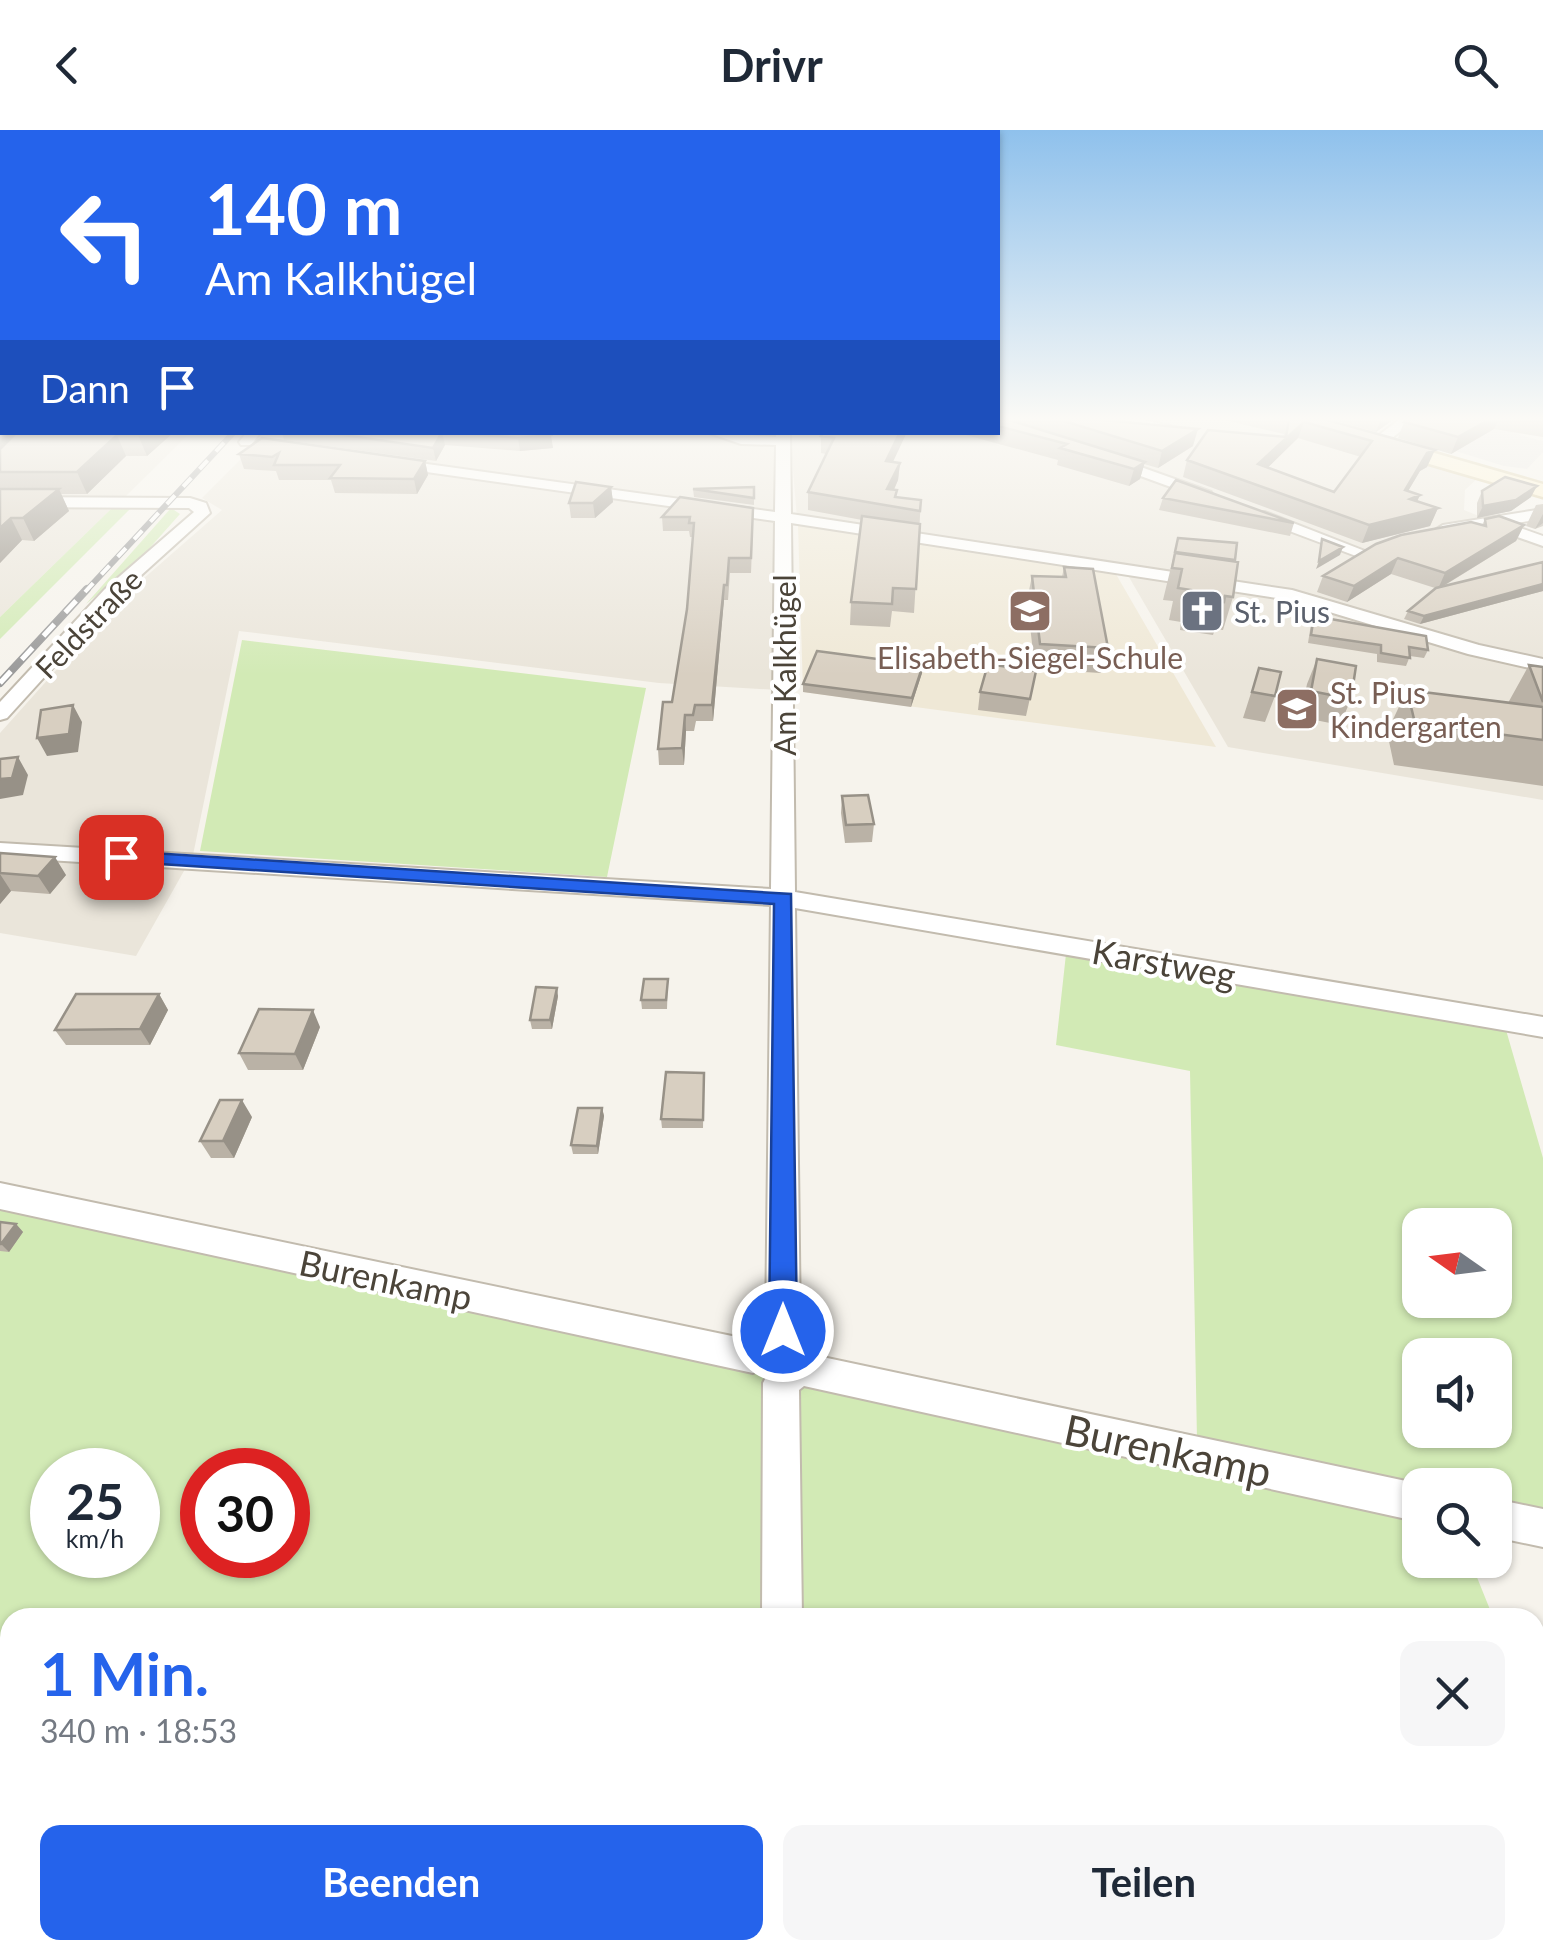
<!DOCTYPE html>
<html lang="de">
<head>
<meta charset="utf-8">
<style>
  :root { --surface:#fff; --page:#f6f6f7; --text:#1f2937; --muted:#747a83; --accent:#2563eb }
  body { margin:0; font-family:Lato,sans-serif; background:var(--page); color:var(--text); height:100vh; display:flex; flex-direction:column; font-size:38px; white-space:nowrap }
  * { box-sizing:border-box; margin:0 }
  p { font-size:32px; color:var(--muted) }
  .icon { flex:none; width:55px; height:55px; fill:none; stroke:currentColor; stroke-width:2; stroke-linecap:round; stroke-linejoin:round }
  .map { position:relative; flex:1; overflow:hidden }
  .panel { position:absolute; left:0px; top:1478px; width:1545px; height:352px; display:flex; flex-direction:column; background:var(--surface); border-radius:30px 30px 0 0; box-shadow:0 2px 8px #0004 }
  .panel>* { flex:none }
  .banner { position:absolute; left:0px; top:0px; width:1000px; height:305px; box-shadow:0 2px 8px #0004; background:#2563eb; color:#fff; overflow:hidden }
  .needle { width:65px; rotate:284deg }
  .tools { position:absolute; left:1402px; top:1078px; display:grid; gap:20px }
  .tools a { display:grid; place-items:center; width:110px; height:110px; border-radius:20px; background:var(--surface); box-shadow:0 2px 8px #0004; font-size:50px }
  .speed { position:absolute; left:30px; top:1318px; display:flex; gap:20px; font-size:50px; font-weight:700; text-align:center }
  .speed>* { display:grid; place-content:center; width:130px; height:130px; border-radius:50%; background:var(--surface); box-shadow:0 2px 8px #0004; line-height:1 }
  .speed small { font-size:25px; font-weight:400 }
  .speed .limit { border:15px solid #d22; background:#fff; color:#111 }
  .pin { position:absolute; display:grid; place-items:center; width:85px; height:85px; color:#fff; margin:-42px; border-radius:20px; box-shadow:0 5px 15px #0006 }
  .me { position:absolute; width:110px; margin:-55px; rotate:0deg; stroke-linejoin:round; filter:drop-shadow(0 0 8px #0008) }
  .turn { display:flex; align-items:center; gap:35px; height:210px; padding:0 40px; font-size:45px }
  .turn .icon { width:130px; height:130px; stroke-width:2.5 }
  .turn b { display:block; font-size:70px; line-height:85px }
  .then { display:flex; align-items:center; height:95px; padding:0 40px; background:#0003; gap:20px; font-size:38px }
  .round { display:grid; place-items:center; flex:none; width:105px; height:105px; border-radius:20px; background:var(--page) }
  .overview { display:flex; align-items:center; justify-content:space-between; height:170px; padding:0 40px }
  h1 { font-size:60px; font-weight:700; line-height:75px; color:var(--accent) }
  .primary-button { display:flex; gap:20px; margin-top:auto; padding:20px 40px }
  .primary-button a { flex:1; height:115px; border-radius:20px; background:var(--accent); color:#fff; font-size:40px; font-weight:700; line-height:115px; text-align:center }
  .primary-button a+a { background:var(--page); color:var(--text) }
  header { display:flex; justify-content:space-between; align-items:center; height:130px; padding:0 40px; background:var(--surface); font-size:45px; font-weight:700 }
  .map>svg:first-child { display:block }
  .residential { fill:#eae5da }
  .education { fill:#efe8d6 }
  .green { fill:#d2eab5; fill-rule:evenodd }
  .parking { fill:#e5e3e0 }
  .lines { fill:none; stroke-linecap:round; stroke-linejoin:round }
  .street-casing { stroke:#c2bbae; stroke-width:4 }
  .secondary-casing { stroke:#d6c79b; stroke-width:5 }
  .street { fill:#fff; fill-rule:evenodd }
  .secondary { fill:#fff3cd; fill-rule:evenodd }
  .rail-far1-casing { stroke:#9a9a9a; stroke-width:6 }
  .rail-casing { stroke:#9a9a9a; stroke-width:8 }
  .rail-far1 { stroke:#fff; stroke-width:4; stroke-dasharray:12; stroke-linecap:butt }
  .rail { stroke:#fff; stroke-width:5; stroke-dasharray:16; stroke-linecap:butt }
  .wall { fill:#bab2a6; fill-rule:evenodd }
  .shaded-wall { fill:#979187 }
  .building { fill:#d8cfc1; stroke:#979187; stroke-width:2.5; fill-rule:evenodd }
  .route { fill:#2563eb; stroke:#184099; stroke-width:2.5 }
  .labels { text-anchor:middle; dominant-baseline:central; stroke-width:8; stroke-linejoin:round; paint-order:stroke }
  .far-worship-label { font-size:30px; fill:#5b616d; stroke:#fff; text-anchor:start }
  .far-street-label { font-size:30px; fill:#4b4439; stroke:#fff }
  .far-education-label { font-size:30px; fill:#785e54; stroke:#fff }
  .street-label { font-size:35px; fill:#4b4439; stroke:#fff }
  .near-street-label { font-size:42px; fill:#4b4439; stroke:#fff }
</style>
</head>
<body>
<header><svg class="icon" aria-label="back" viewBox="0 0 24 24"><path d="M15 5l-7 7 7 7"/></svg>Drivr<svg class="icon" aria-label="search" viewBox="0 0 24 24"><circle cx="10" cy="10" r="6"/><path d="M15 15l6 6"/></svg></header>
<div class="map">
<svg width="1543" height="1829" viewBox="0 0 1543 1829">
  <rect width="100%" height="100%" fill="#f6f3ec"/>
  <path class="residential" d="M0,289L2,302L190,303L124,368H0Z
    M998,289H1271L1479,347L1465,360L1464,380L1543,412V532L1292,463L988,414L797,388L790,303L998,302Z
    M261,302L780,303L784,387L253,311Z
    M252,318L782,393L779,560L659,553L239,501L193,725L136,826L0,803V603L119,470L222,380L202,368Z
    M0,378L111,379L0,487Z
    M1126,442L1283,468L1485,527L1543,539V670L1228,617Z"/>
  <path class="education" d="M798,394L1113,439L1216,617L803,562Z"/>
  <path class="green" d="M131,378L0,509V487L111,379Z
    M171,378L180,384L139,430L86,474Z
    M242,510L646,558L607,747L200,721Z
    M1066,824L1506,900L1543,1028V1398L1495,1390V1355H1420V1430H1470L1493,1487L10,1488V1820H1535V1589L1543,1609V1829H0V1079L1197,1309L1190,941L1056,915ZM1420,1095H1495V1170H1420ZM1420,1225H1495V1300H1420ZM52,1340H138V1425H52ZM202,1340H288V1425H202Z"/>
  <path class="parking" d="M1414,289L1521,302L1519,305L1543,311V322L1527,339L1504,336L1413,308Z"/>
  <g class="lines">
    <defs>
      <path id="street" d="M1113,289H1141L1190,301L1183,305Z
        M1400,289H1415L1385,314H1375V308Z
        M247,302H261L251,315H241L239,312Z
        M706,302L776,307V302H790L791,384L1292,460L1479,515L1543,529V541L1468,524L1290,470L791,393L795,762L1543,887V907L795,778L800,1201L783,1229L799,1222L1420,1354V1392L804,1256L799,1260L802,1488H762L763,1253L769,1241L783,1230L753,1243L0,1079V1053L751,1210L766,1197L771,775L0,727V713L771,759L775,391L391,337L384,333L391,329L775,382L776,315L741,314Z
        M1110,326L1211,362L1213,365L1201,368L1105,333L1103,330Z
        M0,367L190,368L206,373L210,383L117,467L7,588L0,590V572L105,459L194,382L189,378L0,377Z
        M1543,379V389L1509,394L1543,406V416L1489,397L1443,405L1435,400L1443,395Z
        M1255,382H1265L1370,423L1356,426L1255,388Z
        M1495,1369L1543,1379V1417L1495,1407Z
        M761,1820H809V1829H761Z"/>
      <path id="secondary" d="M1285,289H1316L1543,354V367L1288,293Z"/>
    </defs>
    <use href="#street" class="street-casing"/>
    <use href="#secondary" class="secondary-casing"/>
    <use href="#street" class="street"/>
    <use href="#secondary" class="secondary"/>
    <defs>
      <path id="rail-far1" d="M85,462L234,302"/>
      <path id="rail" d="M0,553L87,459"/>
    </defs>
    <use href="#rail-far1" class="rail-far1-casing"/>
    <use href="#rail" class="rail-casing"/>
    <use href="#rail-far1" class="rail-far1"/>
    <use href="#rail" class="rail"/>
  </g>
  <path class="wall" d="M0,289L2,302H174L147,326H126L87,364H61L69,381L34,411L22,410L0,433Z
    M998,289H1097L1193,316L1158,338L1144,334L1140,349L1129,356L1057,335L1058,330L955,302H998Z
    M1220,289H1324L1427,337L1420,341L1408,361L1417,372L1438,378L1430,396L1362,413L1183,347L1187,330L1283,307L1284,304ZM1298,308L1361,327L1334,362L1267,338Z
    M1330,289H1394L1376,302Z
    M1407,289H1543V307L1494,299L1451,324L1398,308L1404,292Z
    M282,302H549L553,318L520,321L445,315L436,331L284,310Z
    M824,302L893,332L900,333L898,350L894,360L897,367L921,370L914,483L892,481L890,497L850,495L851,472L862,390L808,380V362L826,324L821,323V306Z
    M239,324L425,331L428,345L417,364L335,363L331,350H279L276,341L244,339Z
    M611,357L613,372L595,388H571L569,373Z
    M754,357V375L694,367L693,359Z
    M1482,361L1531,367L1511,381L1477,388V373Z
    M680,367L753,392L751,443H730L728,470H724L713,591H696L694,601H686L684,635H659L658,619L672,572L687,479L693,407H690L689,401H663L662,387Z
    M1163,368L1294,393L1290,406L1159,380Z
    M1543,374V396L1535,399L1526,396L1536,375Z
    M1485,389L1524,395L1516,411L1442,457L1543,432V461L1420,494L1404,489L1408,481L1435,458L1391,444L1347,472L1317,462L1323,446L1482,395Z
    M1178,408L1235,432L1233,467L1223,500L1215,499L1213,505L1180,500L1181,492L1169,490L1173,471L1163,470Z
    M1064,437L1108,518L1101,543L1035,539L1027,470L1032,446L1062,447Z
    M1314,486L1428,520L1424,528L1410,526L1406,536L1377,532V524L1308,513L1311,494Z
    M1317,529L1351,569L1340,595L1300,587L1307,554Z
    M1529,535L1543,537V656L1394,635L1387,602L1407,560L1508,573Z
    M1259,538L1275,566L1265,592L1243,588Z
    M1036,541L1026,586L978,580L980,562Z
    M922,543L911,577L803,562V554Z
    M842,666L874,694L872,712L845,713L841,683Z
    M0,723L66,745L50,764L11,761L0,774Z
    M668,849L667,879H642L641,870Z
    M159,864L168,880L150,915H66L55,900Z
    M558,866L552,899H532L530,890Z
    M320,897L303,940H248L239,923Z
    M704,943L703,998H662L661,989Z
    M602,978L604,986L598,1024H573L571,1015Z
    M252,987L234,1028H211L200,1011Z
    M0,1092L16,1094L23,1102L9,1122L0,1121Z"/>
  <path class="shaded-wall" d="M1381,289H1394L1376,302Z
    M1490,289H1499L1494,299L1451,324L1458,307Z
    M1304,292L1298,308L1253,352L1258,334Z
    M2,294V302H23L0,328V297Z
    M1198,299L1193,316L1158,338L1162,321Z
    M142,302H174L147,326L138,305Z
    M442,302L445,315L436,331L433,318Z
    M900,302H907L885,349L886,331Z
    M117,305L126,326L87,364L77,342Z
    M551,305L553,318L520,321L518,308Z
    M1435,320L1427,337L1420,341L1398,378L1405,360L1427,323Z
    M425,331L428,345L417,364L414,349Z
    M1145,332L1140,349L1129,356L1134,339Z
    M900,333L898,350L886,377L887,359Z
    M1537,356L1531,367L1511,381L1477,388L1483,376Z
    M611,357L613,372L595,388L593,373Z
    M59,359L69,381L34,411L23,388Z
    M1420,365L1412,383L1438,378L1430,396L1362,413L1369,395Z
    M1543,384V393L1535,399Z
    M11,388L22,410L0,433V398Z
    M1524,395L1516,411L1438,459L1445,443Z
    M1343,417L1340,425L1316,439L1319,431Z
    M1398,428L1391,444L1347,472L1354,456Z
    M1543,454V461L1420,494L1424,486Z
    M724,455V470L713,591L712,575Z
    M923,535L922,543L911,577L912,568Z
    M73,575L82,592L78,622L47,626L37,608Z
    M685,585L686,601L684,635L682,618Z
    M18,627L28,645L23,665L0,669V649Z
    M55,727L66,745L50,764L38,746Z
    M0,744L11,761L0,774Z
    M557,858L558,866L552,899L550,890Z
    M159,864L168,880L150,915L140,899Z
    M313,880L320,897L303,940L295,924Z
    M242,970L252,987L234,1028L223,1011Z
    M602,978L604,986L598,1024L597,1016Z
    M16,1094L23,1102L9,1122L1,1114Z"/>
  <path class="building" d="M998,289H1006L1145,332L1134,339L1060,318L1067,314L998,296Z
    M1057,289H1093L1198,299L1162,321Z
    M1289,289H1324L1435,320L1427,323L1405,360L1420,365L1410,369L1438,378L1369,395L1187,330L1208,300L1286,307ZM1304,292L1372,311L1334,362L1258,334Z
    M1407,289H1490L1458,307L1404,292Z
    M17,302H142L138,305H117L77,342H0V319Z
    M323,302H442L433,318Z
    M449,302H549L551,305L518,308Z
    M824,302H900L886,331L900,333L887,359L897,360L895,367L921,370L920,381L808,362L834,308L821,306Z
    M262,308L425,331L414,349L330,348L340,335H274L279,323L272,327L239,324Z
    M1505,347L1537,356L1516,370L1483,376L1482,361Z
    M1176,350L1294,393L1163,368Z
    M576,352L611,357L593,373H569Z
    M754,357V368L693,359Z
    M0,359H59L23,388H11L0,398Z
    M680,367L753,378L751,428H729L727,455H724L712,575H695L693,585H685L682,618L658,619L663,572H672L687,479L694,393H689L690,387H662Z
    M862,386L920,394L916,459L893,458L892,474L851,472Z
    M1499,386L1524,395L1445,443L1398,428L1354,456L1323,446L1376,414L1401,405L1471,392L1486,396L1485,389Z
    M1178,408L1237,413L1235,430L1175,422Z
    M1322,409L1343,417L1319,431Z
    M1175,423L1238,432L1233,467L1225,466L1224,472L1190,467L1191,460L1178,458L1182,439L1172,438Z
    M1543,432V454L1424,486L1408,481L1436,458Z
    M1064,437L1093,439L1108,518L1040,514L1032,446L1066,447Z
    M1314,486L1426,506L1428,520L1409,517L1410,528L1381,523V515L1311,505Z
    M817,521L923,535L912,568L803,554Z
    M1317,529L1356,536L1351,569L1311,561Z
    M988,534L1036,541L1030,569L980,562Z
    M1529,535L1543,537V572Z
    M1259,538L1281,542L1275,566L1252,562Z
    M1407,560L1543,577V610L1415,593Z
    M73,575L69,604L37,608L41,580Z
    M18,627L12,648L0,649V629Z
    M868,665L874,694L846,695L842,666Z
    M0,723L55,727L38,746L0,743Z
    M644,849H668L666,870H641Z
    M536,857L557,858L550,890H530Z
    M76,864H159L140,899L55,900Z
    M259,879L313,880L295,924L239,923Z
    M666,942L704,943L703,990L661,989Z
    M220,970H242L223,1011H200Z
    M578,978H602L597,1016L571,1015Z
    M0,1092L16,1094L1,1114H0Z"/>
  <linearGradient id="sky" x2="0" y2="1"><stop stop-color="#8fc1ec"/><stop offset="0.53" stop-color="#fbfaf6"/><stop offset="1" stop-color="#fbfaf6" stop-opacity="0"/></linearGradient>
  <rect width="1543" height="545" fill="url(#sky)"/>
  <path class="route" d="M121,721L791,764L797,1201L793,1210L783,1214L773,1210L769,1201L774,774L114,731L112,727Z"/>
  <defs>
    <symbol id="school-square" viewBox="-11 -11 22 22"><rect x="-9" y="-9" width="18" height="18" rx="4" fill="#8d6e63" stroke="#fff"/><path d="M0-5L7-2L0 1L-7-2ZM-4 1L0 2.5L4 1V4Q0 6-4 4Z" fill="#fff"/></symbol>
    <symbol id="church-square" viewBox="-11 -11 22 22"><rect x="-9" y="-9" width="18" height="18" rx="4" fill="#6b7280" stroke="#fff"/><path d="M-1.2-6h2.4v3.5h3.3v2.4h-3.3V6h-2.4V-.1h-3.3v-2.4h3.3Z" fill="#fff"/></symbol>
  </defs>
  <g fill-rule="evenodd">
    <use href="#school-square" x="1005" y="456" width="50" height="50"/>
    <use href="#church-square" x="1177" y="456" width="50" height="50"/>
    <use href="#school-square" x="1272" y="554" width="50" height="50"/>
  </g>
  <g class="labels">
    <g class="far-worship-label">
      <text x="1234" y="481">St. Pius</text>
    </g>
    <g class="far-street-label">
      <text transform="translate(88 493) rotate(-46)">Feldstraße</text>
      <text transform="translate(784 535) rotate(-90)">Am Kalkhügel</text>
    </g>
    <g class="far-education-label">
      <text x="1030" y="527">Elisabeth-Siegel-Schule</text>
      <text x="1330" y="562" text-anchor="start">St. Pius<tspan x="1330" dy="34">Kindergarten</tspan></text>
    </g>
    <g class="street-label">
      <text transform="translate(1164 832) rotate(10)">Karstweg</text>
      <text transform="translate(386 1149) rotate(12)">Burenkamp</text>
    </g>
    <g class="near-street-label">
      <text transform="translate(1168 1320) rotate(12)">Burenkamp</text>
    </g>
  </g>
</svg>
<div class="tools">
<a><svg class="needle" viewBox="-14 -14 28 28"><path d="M0-13l5 13h-10z" fill="#e53935"/><path d="M0 13l5-13h-10z" fill="#747a83"/></svg></a>
<a><svg class="icon" aria-label="sound" viewBox="0 0 24 24"><path d="M4 9h4l5-4v14l-5-4H4zM17 9q2 3 0 6"/></svg></a>
<a><svg class="icon" aria-label="search" viewBox="0 0 24 24"><circle cx="10" cy="10" r="6"/><path d="M15 15l6 6"/></svg></a>
</div>
<div class="speed"><div>25<small>km/h</small></div><div class="limit">30</div></div>
<div class="pin" style="left:121px;top:727px;background:#d93025"><svg class="icon" aria-label="arrive" viewBox="0 0 24 24"><path d="M6 21V4h12l-3 4 3 4H6"/></svg></div>
<svg class="me" style="left:783px;top:1201px" viewBox="-20 -20 40 40"><circle r="17" fill="#2563eb" stroke="#fff" stroke-width="3"/><path d="M0-11L8 9 0 5-8 9z" fill="#fff"/></svg>
<div class="banner">
<div class="turn"><svg class="icon" aria-label="left" viewBox="0 0 24 24"><path d="M17 20v-9H6M10 6l-5 5 5 5"/></svg><div><b>140 m</b>Am Kalkhügel</div></div>
<div class="then">Dann<svg class="icon" aria-label="arrive" viewBox="0 0 24 24"><path d="M6 21V4h12l-3 4 3 4H6"/></svg></div>
</div>
<section class="panel">
<div class="overview"><div><h1>1 Min.</h1><p>340 m · 18:53</p></div><a class="round"><svg class="icon" aria-label="close" viewBox="0 0 24 24"><path d="M6 6l12 12M18 6L6 18"/></svg></a></div>
<div class="primary-button"><a>Beenden</a><a>Teilen</a></div>
</section>
</div>
</body>
</html>
